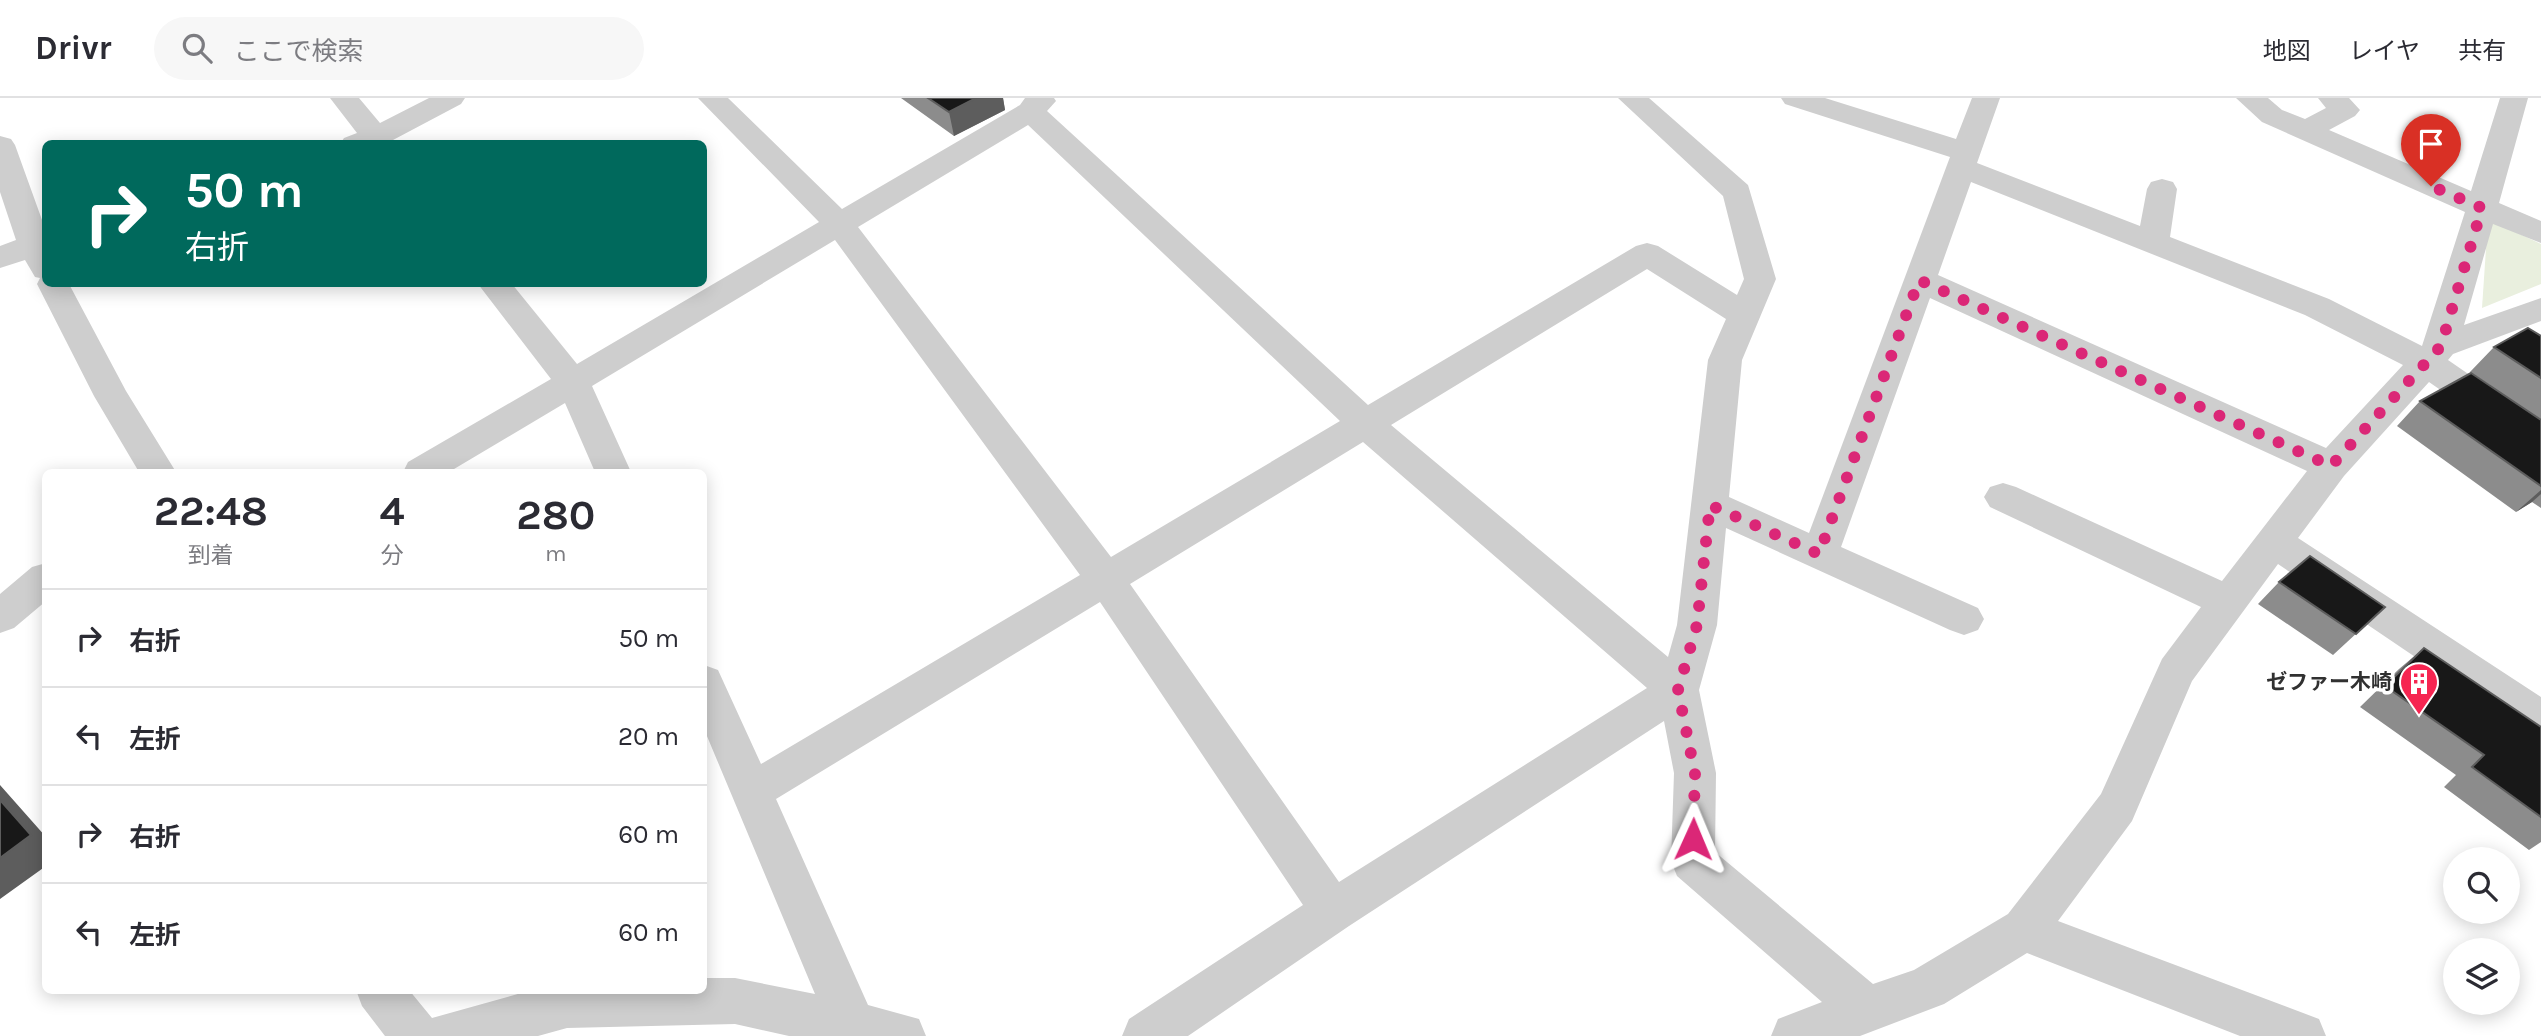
<!DOCTYPE html>
<html lang="ja">
<head>
<meta charset="utf-8">
<style>
  :root { --surface:#fff; --page:#f7f7f7; --text:#2b2b33; --muted:#7c7c81; --line:#e1e1e2 }
  body { margin:0; font-family:Karla,"Noto Sans JP",sans-serif; background:var(--page); color:var(--text); height:100vh; display:flex; flex-direction:column; font-size:26px; white-space:nowrap }
  * { box-sizing:border-box; margin:0 }
  p { font-size:23px; color:var(--muted) }
  .icon { flex:none; width:38px; height:38px; fill:none; stroke:currentColor; stroke-width:2; stroke-linecap:round; stroke-linejoin:round }
  .map { position:relative; flex:1; overflow:hidden }
  .panel { position:absolute; left:42px; top:371px; width:665px; height:525px; display:flex; flex-direction:column; background:var(--surface); border-radius:10px; box-shadow:0 4px 18px #0003 }
  .panel>* { flex:none }
  .hud { position:absolute; left:42px; top:42px; width:665px; height:147px; border-radius:10px; box-shadow:0 4px 18px #0003; background:#00695c; color:#fff; overflow:hidden }
  .controls { position:absolute; left:2443px; top:749px; display:grid; gap:14px }
  .controls a { display:grid; place-items:center; width:77px; height:77px; border-radius:50%; background:var(--surface); box-shadow:0 4px 18px #0003; font-size:35px }
  .pin { position:absolute; display:grid; place-items:center; width:60px; height:60px; color:#fff; margin:-72px -30px; border-radius:50% 50% 50% 0; rotate:-45deg; box-shadow:0 0 7px #0007 }
  .pin .icon { rotate:45deg }
  .me { position:absolute; width:77px; margin:-38px; rotate:1deg; stroke-linejoin:round; filter:drop-shadow(0 0 5px #0008) }
  .turn { display:flex; align-items:center; gap:24px; height:147px; padding:0 28px; font-size:32px }
  .turn .icon { width:91px; height:91px; stroke-width:2.5 }
  .turn b { display:block; font-size:49px; line-height:60px }
  .eta { display:flex; justify-content:space-evenly; align-items:center; height:119px; text-align:center }
  .eta b { font-size:42px; font-weight:700; line-height:49px }
  ul { padding:0; list-style:none }
  li { display:flex; align-items:center; gap:21px; height:98px; padding:0 28px; border-top:2px solid var(--line) }
  li div { flex:1 }
  li b { display:block; font-size:26px }
  li em { font-style:normal }
  header { display:flex; align-items:center; gap:42px; box-sizing:border-box; height:98px; padding:0 35px; background:var(--surface); border-bottom:2px solid var(--line) }
  header strong { font-size:33px }
  nav { display:flex; gap:38px; margin-inline-start:auto; font-size:24px }
  .search { width:490px; height:63px; background:var(--page); display:flex; align-items:center; gap:18px; box-sizing:border-box; padding:0 24px; border-radius:38px; color:var(--muted); font-size:26px }
  .map>svg:first-child { display:block }
  .green { fill:#e9efde }
  .lines { fill:none; stroke-linecap:round; stroke-linejoin:round }
  .minor { fill:#cecece; fill-rule:evenodd }
  .wall { fill:#8c8c8c }
  .shaded-wall { fill:#5d5d5d }
  .building { fill:#181818; stroke:#5d5d5d; stroke-width:2 }
  .route { stroke:#db2777; stroke-width:12; stroke-dasharray:0 21.6 }
  .labels { text-anchor:middle; dominant-baseline:central; stroke-width:7; stroke-linejoin:round; paint-order:stroke }
  .poi-label { font-size:21px; font-weight:bold; fill:#313131; stroke:#fff; text-anchor:end }
</style>
</head>
<body>
<header>
<strong>Drivr</strong>
<div class="search"><svg class="icon" aria-label="search" viewBox="0 0 24 24"><circle cx="10" cy="10" r="6"/><path d="M15 15l6 6"/></svg>ここで検索</div>
<nav><a>地図</a><a>レイヤ</a><a>共有</a></nav>
</header>
<div class="map">
<svg width="2541" height="938" viewBox="0 0 2541 938">
  <rect width="100%" height="100%" fill="#fff"/>
  <path class="green" d="M2488,121L2541,146V186L2482,210Z"/>
  <g class="lines">
    <path class="minor" d="M330,0H359L380,25L429,0H465L461,6L393,42L396,46H340L344,40L357,35Z
      M698,0H728L842,111L1020,7L1025,0H1054L1056,3L1047,13L1368,307L1636,148L1647,145L1658,148L1737,197L1744,181L1723,98L1618,0H1649L1748,87L1776,181L1742,262L1729,399L1809,435L1950,59L1785,6L1781,0H1825L1956,41L1972,0H2000L1977,65L2140,128L2147,91L2151,84L2162,81L2173,84L2177,91L2170,139L2329,201L2422,248L2465,114L2262,24L2236,0H2268L2282,12L2305,21L2326,10L2318,0H2349L2360,12L2355,18L2329,32L2471,93L2500,0H2528L2499,105L2541,123V145L2493,126L2464,227L2541,200V223L2453,256L2448,262L2541,326V357L2528,353L2429,284L2344,378L2298,440L2541,599V639L2526,634L2278,466L2192,583L2132,723L2058,823L2319,921L2326,938H2240L2027,855L1944,906L1860,938H1771L1778,921L1822,904L1677,778L1671,763L1674,675L1664,623L1349,828L1188,938H1122L1129,921L1303,807L1100,504L776,701L868,907L919,921L926,938H789L735,926L567,930L538,938H385L362,908L356,892H409L432,920L532,892H704V880H735L815,896L704,631V567L718,572L761,666L1080,477L835,142L592,288L631,374H595L565,305L449,374H403L408,364L551,281L478,186H512L577,266L819,124ZM1028,27L1340,323L1111,459L858,129ZM1971,84L2305,217L2403,267L2326,350L1938,177ZM1647,171L1726,221L1708,262L1677,527L1668,559L1391,327ZM1930,200L2307,373L2222,483L2016,389L2003,385L1990,389L1984,399L1990,409L2201,509L2162,561L2101,696L2008,816L1914,872L1873,886L1715,754L1716,675L1699,592L1717,527L1726,430L1950,532L1964,537L1978,532L1984,521L1978,510L1841,449ZM1363,344L1647,590L1339,784L1130,486Z
      M0,38L11,41L15,47L46,133V186H69L126,293L176,374H139L94,298L37,186L40,180L35,179L25,162L0,170V148L16,142L0,94Z
      M46,465V503L14,530L0,535V496L32,469Z"/>
  </g>
  <path class="wall" d="M901,0H1003L1005,12L954,38Z
    M2541,238V410L2532,404L2516,414L2397,328L2420,303L2490,287L2470,274L2494,249Z
    M2279,484L2385,509L2333,557L2258,506Z
    M2424,550L2541,629V744L2529,752L2444,689L2456,677L2360,609L2399,571Z"/>
  <path class="shaded-wall" d="M976,0H1003L1005,12L954,38L949,14Z
    M2541,392V396L2532,404L2516,414Z
    M0,687L46,739V768L0,801Z"/>
  <path class="building" d="M928,0H976L949,14Z
    M2528,230L2541,238V280L2494,249Z
    M2471,275L2541,322V388L2420,303Z
    M2310,458L2385,509L2356,536L2279,484Z
    M2424,550L2541,629V719L2472,669L2484,657L2385,588Z
    M0,702L31,737L0,760Z"/>
  <g class="lines">
    <path class="route" d="M1693,741L1695,676L1678,592L1697,527L1710,407L1819,456L1919,182L2331,368L2441,248L2482,110L2431,88"/>
  </g>
  <defs>
    <symbol id="building-pin" viewBox="-11 -11 22 30"><path d="M0 17L-7.5 6A9.5 9.5 0 1 1 7.5 6Z" fill="#f62551" stroke="#fff"/><path d="M-4-6H4V6H1V3H-1V6H-4ZM-2.5-4.3h1.7v1.8h-1.7ZM.8-4.3h1.7v1.8H.8ZM-2.5-1h1.7V.8h-1.7ZM.8-1h1.7V.8H.8Z" fill="#fff"/></symbol>
  </defs>
  <g fill-rule="evenodd">
    <use href="#building-pin" x="2397" y="562" width="44" height="60"/>
  </g>
  <g class="labels">
    <g class="poi-label">
      <text x="2392" y="584">ゼファー木崎</text>
    </g>
  </g>
</svg>
<div class="controls">
<a><svg class="icon" aria-label="search" viewBox="0 0 24 24"><circle cx="10" cy="10" r="6"/><path d="M15 15l6 6"/></svg></a>
<a><svg class="icon" aria-label="layers" viewBox="0 0 24 24"><path d="M12 4l9 5-9 5-9-5zM3 14l9 5 9-5"/></svg></a>
</div>
<div class="pin" style="left:2431px;top:88px;background:#d93025"><svg class="icon" aria-label="arrive" viewBox="0 0 24 24"><path d="M6 21V4h12l-3 4 3 4H6"/></svg></div>
<svg class="me" style="left:1693px;top:741px" viewBox="-20 -20 40 40"><path d="M0-17L14 15 0 8-14 15z" fill="#db2777" stroke="#fff" stroke-width="4"/></svg>
<div class="hud">
<div class="turn"><svg class="icon" aria-label="right" viewBox="0 0 24 24"><path d="M7 20v-9h11M14 6l5 5-5 5"/></svg><div><b>50 m</b>右折</div></div>
</div>
<section class="panel">
<div class="eta">
<div><b>22:48</b><p>到着</p></div>
<div><b>4</b><p>分</p></div>
<div><b>280</b><p>m</p></div>
</div>
<ul>
<li><svg class="icon" aria-label="right" viewBox="0 0 24 24"><path d="M7 20v-9h11M14 6l5 5-5 5"/></svg><div><b>右折</b></div><em>50 m</em></li>
<li><svg class="icon" aria-label="left" viewBox="0 0 24 24"><path d="M17 20v-9H6M10 6l-5 5 5 5"/></svg><div><b>左折</b></div><em>20 m</em></li>
<li><svg class="icon" aria-label="right" viewBox="0 0 24 24"><path d="M7 20v-9h11M14 6l5 5-5 5"/></svg><div><b>右折</b></div><em>60 m</em></li>
<li><svg class="icon" aria-label="left" viewBox="0 0 24 24"><path d="M17 20v-9H6M10 6l-5 5 5 5"/></svg><div><b>左折</b></div><em>60 m</em></li>
</ul>
</section>
</div>
</body>
</html>
